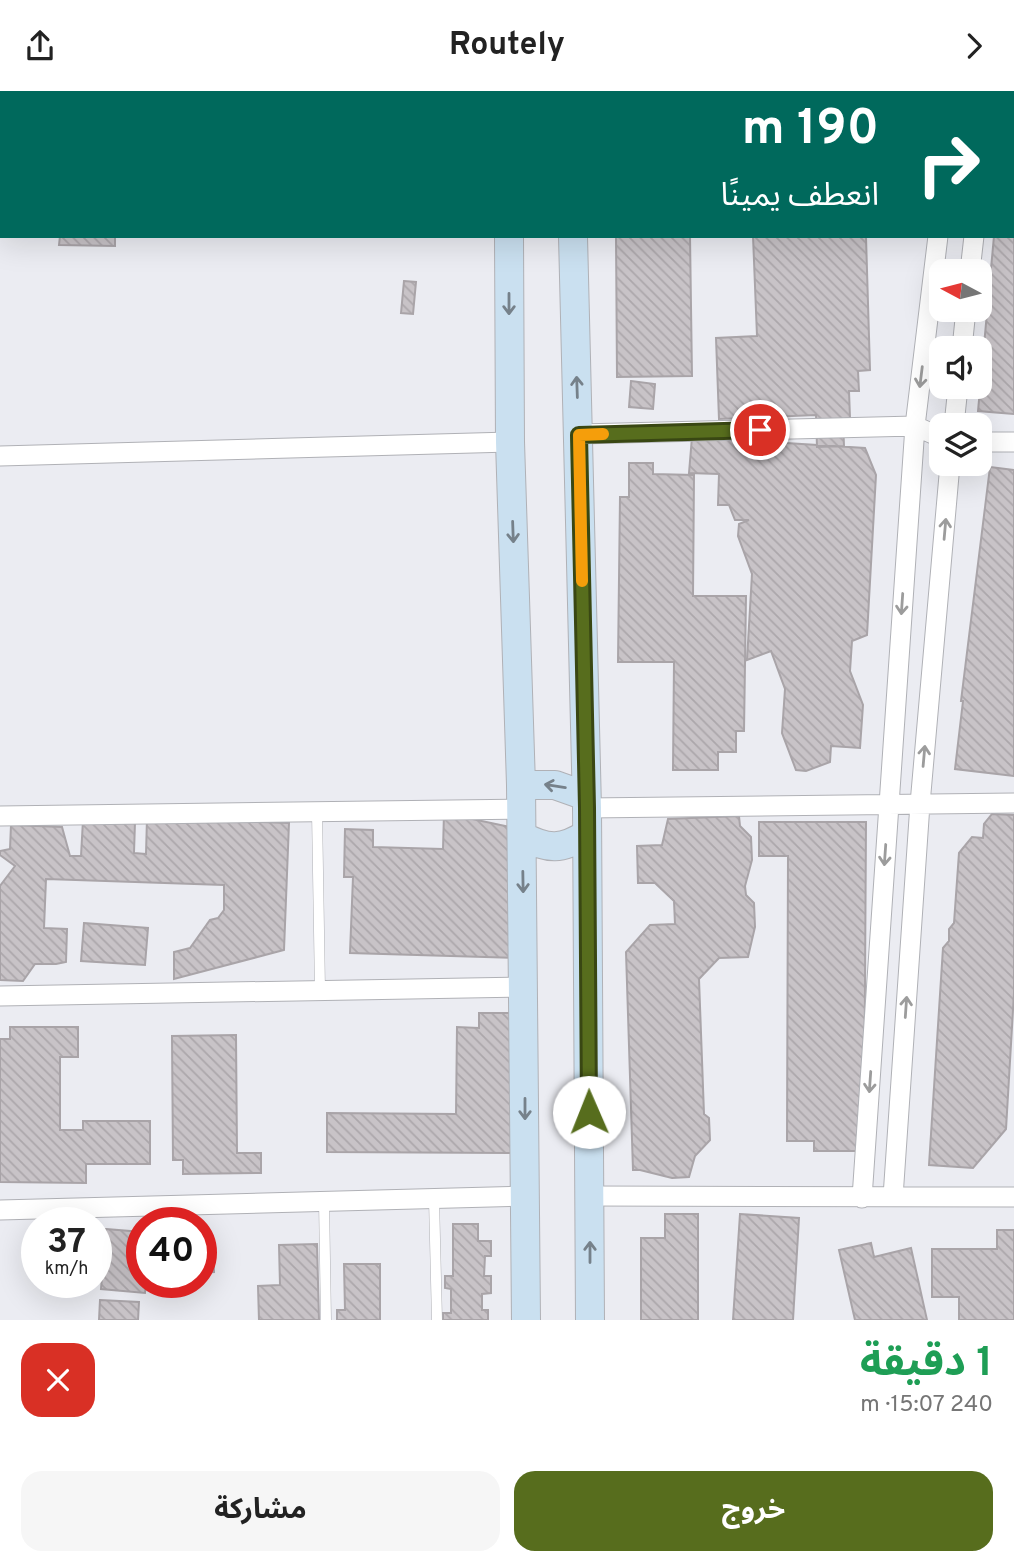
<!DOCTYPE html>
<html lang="ar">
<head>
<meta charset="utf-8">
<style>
  :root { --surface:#fff; --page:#f6f6f6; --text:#222; --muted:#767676; --accent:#576d1d }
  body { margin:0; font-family:Overpass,"Noto Sans Arabic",sans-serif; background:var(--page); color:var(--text); direction:rtl; height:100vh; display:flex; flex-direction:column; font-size:26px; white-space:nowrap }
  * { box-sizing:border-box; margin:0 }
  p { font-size:23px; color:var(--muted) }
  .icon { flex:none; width:38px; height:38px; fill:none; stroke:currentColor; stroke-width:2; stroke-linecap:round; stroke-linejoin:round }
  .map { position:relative; height:1229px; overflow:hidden; direction:ltr }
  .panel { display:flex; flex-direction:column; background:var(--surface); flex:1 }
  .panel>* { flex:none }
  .guide { position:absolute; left:0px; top:0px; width:1015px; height:147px; box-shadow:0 7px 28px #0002; direction:rtl; background:#00695c; color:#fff; overflow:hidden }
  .needle { width:46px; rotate:277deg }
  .buttons { position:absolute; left:929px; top:168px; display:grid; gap:14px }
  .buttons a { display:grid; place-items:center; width:63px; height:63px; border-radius:14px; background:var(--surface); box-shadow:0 7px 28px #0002; font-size:35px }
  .speed { position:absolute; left:21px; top:1116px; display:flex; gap:14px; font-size:35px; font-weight:700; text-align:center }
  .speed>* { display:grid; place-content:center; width:91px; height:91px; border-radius:50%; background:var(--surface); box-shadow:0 7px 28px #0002; line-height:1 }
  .speed small { font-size:18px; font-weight:400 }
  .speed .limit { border:10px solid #d22; background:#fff; color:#111 }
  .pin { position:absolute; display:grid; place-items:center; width:60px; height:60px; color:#fff; margin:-30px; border:4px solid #fff; border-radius:50%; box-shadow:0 2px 7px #0007 }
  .me { position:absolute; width:77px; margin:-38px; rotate:359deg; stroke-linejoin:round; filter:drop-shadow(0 0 5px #0008) }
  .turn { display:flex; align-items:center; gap:24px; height:147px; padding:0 21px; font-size:32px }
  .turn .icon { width:91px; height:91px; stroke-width:2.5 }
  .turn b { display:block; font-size:49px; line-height:60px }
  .round { display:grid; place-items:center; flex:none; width:74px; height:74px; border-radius:21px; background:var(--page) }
  .headline { display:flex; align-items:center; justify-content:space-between; height:119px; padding:0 21px }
  h1 { font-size:42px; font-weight:700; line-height:52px; color:#1e9e55 }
  .button { display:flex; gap:14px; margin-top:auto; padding:14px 21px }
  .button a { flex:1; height:80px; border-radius:21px; background:var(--accent); color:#fff; font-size:28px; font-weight:700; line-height:80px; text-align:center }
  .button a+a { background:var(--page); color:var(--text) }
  header { display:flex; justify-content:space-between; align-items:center; height:91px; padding:0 21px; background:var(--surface); font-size:32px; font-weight:700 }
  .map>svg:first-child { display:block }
  .building { fill:url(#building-back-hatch); stroke:#a9a4a8; stroke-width:2 }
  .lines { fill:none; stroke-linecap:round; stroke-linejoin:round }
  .lane-casing { stroke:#b0b1b6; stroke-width:11 }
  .street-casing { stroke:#b0b1b6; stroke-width:21 }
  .secondary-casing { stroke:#b0b1b6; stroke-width:30 }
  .lane { stroke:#fff; stroke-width:10 }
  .street { stroke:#fff; stroke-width:19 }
  .secondary { stroke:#cae0f0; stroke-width:28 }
  .oneway { stroke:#76818a }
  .oneway2 { stroke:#9c9c9c }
  .route-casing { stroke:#394713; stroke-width:18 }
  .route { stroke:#576d1d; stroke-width:12 }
  .slow { stroke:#f59e0b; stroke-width:12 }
</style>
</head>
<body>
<header><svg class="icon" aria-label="forward" viewBox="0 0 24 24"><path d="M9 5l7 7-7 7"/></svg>Routely<svg class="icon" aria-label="share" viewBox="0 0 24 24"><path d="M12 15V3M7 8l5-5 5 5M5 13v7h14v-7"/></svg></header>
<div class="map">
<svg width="1014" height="1229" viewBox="0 0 1014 1229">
  <defs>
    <pattern id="building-back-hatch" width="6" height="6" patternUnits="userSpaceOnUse" patternTransform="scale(1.75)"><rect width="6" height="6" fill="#c8c3c7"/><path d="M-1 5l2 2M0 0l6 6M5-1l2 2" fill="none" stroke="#aca7ab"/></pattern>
  </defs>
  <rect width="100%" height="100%" fill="#ebecf2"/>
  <path class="building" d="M1013,112H1014V323L978,320L994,145H1013Z
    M60,145H115V155L59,154Z
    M616,145H690L692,285L617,286Z
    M753,145L866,146L870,279L858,280L859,300H849L850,327L843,328L844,355L817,356L816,324L719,328L716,247L757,245Z
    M404,190L416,191L413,223L401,222Z
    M631,290L655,293L653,318L629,316Z
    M692,346L865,357L876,384L867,544L852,550L850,580L863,614L860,657L831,655L830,671L806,680L796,679L782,642L785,598L771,560L747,569L752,483L738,445L739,433L749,429H735L729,414H718L719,383L689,382Z
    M629,372H653V383L694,384L693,505H746L744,640H736V661H718V679H673L674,571H618L620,406H629Z
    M990,376L1014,379V685L955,678L963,610H961Z
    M444,722L510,736L518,867L350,862L353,786H344L345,738L373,739V756L443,758Z
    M992,723L1014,724V902L1006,1038L973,1077L929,1074L943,857L949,850V838L954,832L959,762L972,746L983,747L984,733Z
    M739,725L740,735L751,746L752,769L745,795L746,804L754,812L755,836L748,866L719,867L699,888L704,1023L709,1027L710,1049L695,1065L689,1086L672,1087L640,1079H633L626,861L650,834L675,833L674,810L655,792H638L637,755L662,754L668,728Z
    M147,727L289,732L284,859L174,888V861L190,857L210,829L218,827L224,819V794L46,788L44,837L67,838L66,871L56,873H35L23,890L0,889V795L15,775L0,764V760L10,758L11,734L62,736L70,765H81L83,729L135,731L134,762L146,763Z
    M759,731H866L864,1060H814V1050H787L788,765H759Z
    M84,832L148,837L145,874L81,870Z
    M479,922H519L518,1062L327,1061V1022L456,1023L457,936L479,937Z
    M10,936H78V966H60V1039H83V1030H150V1073H86V1092L0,1091V948H10Z
    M236,944L237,1062H261V1082L183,1083V1069H173L172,945Z
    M665,1123H698V1229H641V1147H665Z
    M740,1123L799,1127L793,1229H733Z
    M453,1133H478V1150H491V1165H485L484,1185H491V1202L482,1203V1219H488V1229H443V1222H451V1198L445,1197V1185H453Z
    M106,1138L142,1141V1192H146L145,1202L101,1198Z
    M997,1139H1014V1229H959V1206H932V1158H997Z
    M871,1152L874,1166L911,1157L927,1229H855L839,1159Z
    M317,1153L319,1229H259L258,1195L280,1194L279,1154Z
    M213,1157L214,1181L201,1182V1158Z
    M344,1173H380V1229H337V1219H345Z
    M100,1209L139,1211L138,1229H99Z"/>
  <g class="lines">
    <defs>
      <path id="lane" d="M317,721L320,899
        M434,1108L437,1229
        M324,1110L326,1229"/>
      <path id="street" d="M958,2L959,0
        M1001,2V0
        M970,180L974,145
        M962,257L966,219
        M954,334L958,296
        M579,343L915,335L942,347
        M980,351H1014
        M0,365L510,351
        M587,717L1014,712
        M0,725L522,718
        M0,905L524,896
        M590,1105L1014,1106
        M893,1106L920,713L950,373
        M862,1107L915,335L938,145
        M0,1119L525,1105"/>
      <path id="secondary" d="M0,0H35
        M569,0V2
        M512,2L513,0
        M509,145L510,351L521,694L526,1229
        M573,145L587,717L590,1229
        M521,694H555L586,705
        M522,745C548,759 562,759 587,743"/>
    </defs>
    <use href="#lane" class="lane-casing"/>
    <use href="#street" class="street-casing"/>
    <use href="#secondary" class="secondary-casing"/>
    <use href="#lane" class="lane"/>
    <use href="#street" class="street"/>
    <use href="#secondary" class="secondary"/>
  </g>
  <defs><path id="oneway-shaft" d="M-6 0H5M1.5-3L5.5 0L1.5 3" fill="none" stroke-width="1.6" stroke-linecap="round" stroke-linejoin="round" transform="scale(1.75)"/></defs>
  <g class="oneway">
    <use href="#oneway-shaft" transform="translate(509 213) rotate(90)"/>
    <use href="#oneway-shaft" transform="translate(577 296) rotate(-92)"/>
    <use href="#oneway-shaft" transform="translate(513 441) rotate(88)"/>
    <use href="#oneway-shaft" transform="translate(555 695) rotate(-171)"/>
    <use href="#oneway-shaft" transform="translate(523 791) rotate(89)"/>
    <use href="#oneway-shaft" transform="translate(525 1018) rotate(90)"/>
    <use href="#oneway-shaft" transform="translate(590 1161) rotate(-90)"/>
  </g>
  <g class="oneway2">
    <use href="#oneway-shaft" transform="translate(921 286) rotate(97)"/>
    <use href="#oneway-shaft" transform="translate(945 438) rotate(-85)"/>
    <use href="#oneway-shaft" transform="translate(902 513) rotate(94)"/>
    <use href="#oneway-shaft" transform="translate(924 665) rotate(-85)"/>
    <use href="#oneway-shaft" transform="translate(885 764) rotate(94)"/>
    <use href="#oneway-shaft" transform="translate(906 916) rotate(-86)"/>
    <use href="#oneway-shaft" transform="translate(870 991) rotate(94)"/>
  </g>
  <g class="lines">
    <defs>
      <path id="route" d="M589,1021L587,717L579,344L760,339"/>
    </defs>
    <use href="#route" class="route-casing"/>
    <use href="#route" class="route"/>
    <path class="slow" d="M582,490L579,344L603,343"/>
  </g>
</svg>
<div class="buttons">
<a><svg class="needle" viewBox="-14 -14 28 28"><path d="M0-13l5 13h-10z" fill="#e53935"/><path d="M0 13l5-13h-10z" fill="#767676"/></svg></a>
<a><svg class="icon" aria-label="sound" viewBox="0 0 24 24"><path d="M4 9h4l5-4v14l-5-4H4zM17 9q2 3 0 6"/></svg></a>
<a><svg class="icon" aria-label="layers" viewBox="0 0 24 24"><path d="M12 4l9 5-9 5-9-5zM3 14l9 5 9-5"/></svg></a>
</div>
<div class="speed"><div>37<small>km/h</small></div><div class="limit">40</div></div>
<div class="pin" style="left:760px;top:339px;background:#d93025"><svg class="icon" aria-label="arrive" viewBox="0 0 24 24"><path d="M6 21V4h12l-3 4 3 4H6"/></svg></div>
<svg class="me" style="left:589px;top:1021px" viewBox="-20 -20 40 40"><circle r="19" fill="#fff"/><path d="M0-13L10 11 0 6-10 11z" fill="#576d1d"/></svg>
<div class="guide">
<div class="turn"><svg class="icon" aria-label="right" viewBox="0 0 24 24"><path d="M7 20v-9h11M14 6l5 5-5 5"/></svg><div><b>190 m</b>انعطف يمينًا</div></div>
</div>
</div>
<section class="panel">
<div class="headline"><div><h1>1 دقيقة</h1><p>240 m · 15:07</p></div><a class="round" style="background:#d93025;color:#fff"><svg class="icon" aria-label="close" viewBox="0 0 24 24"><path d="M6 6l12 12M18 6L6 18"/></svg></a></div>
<div class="button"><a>خروج</a><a>مشاركة</a></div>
</section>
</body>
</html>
